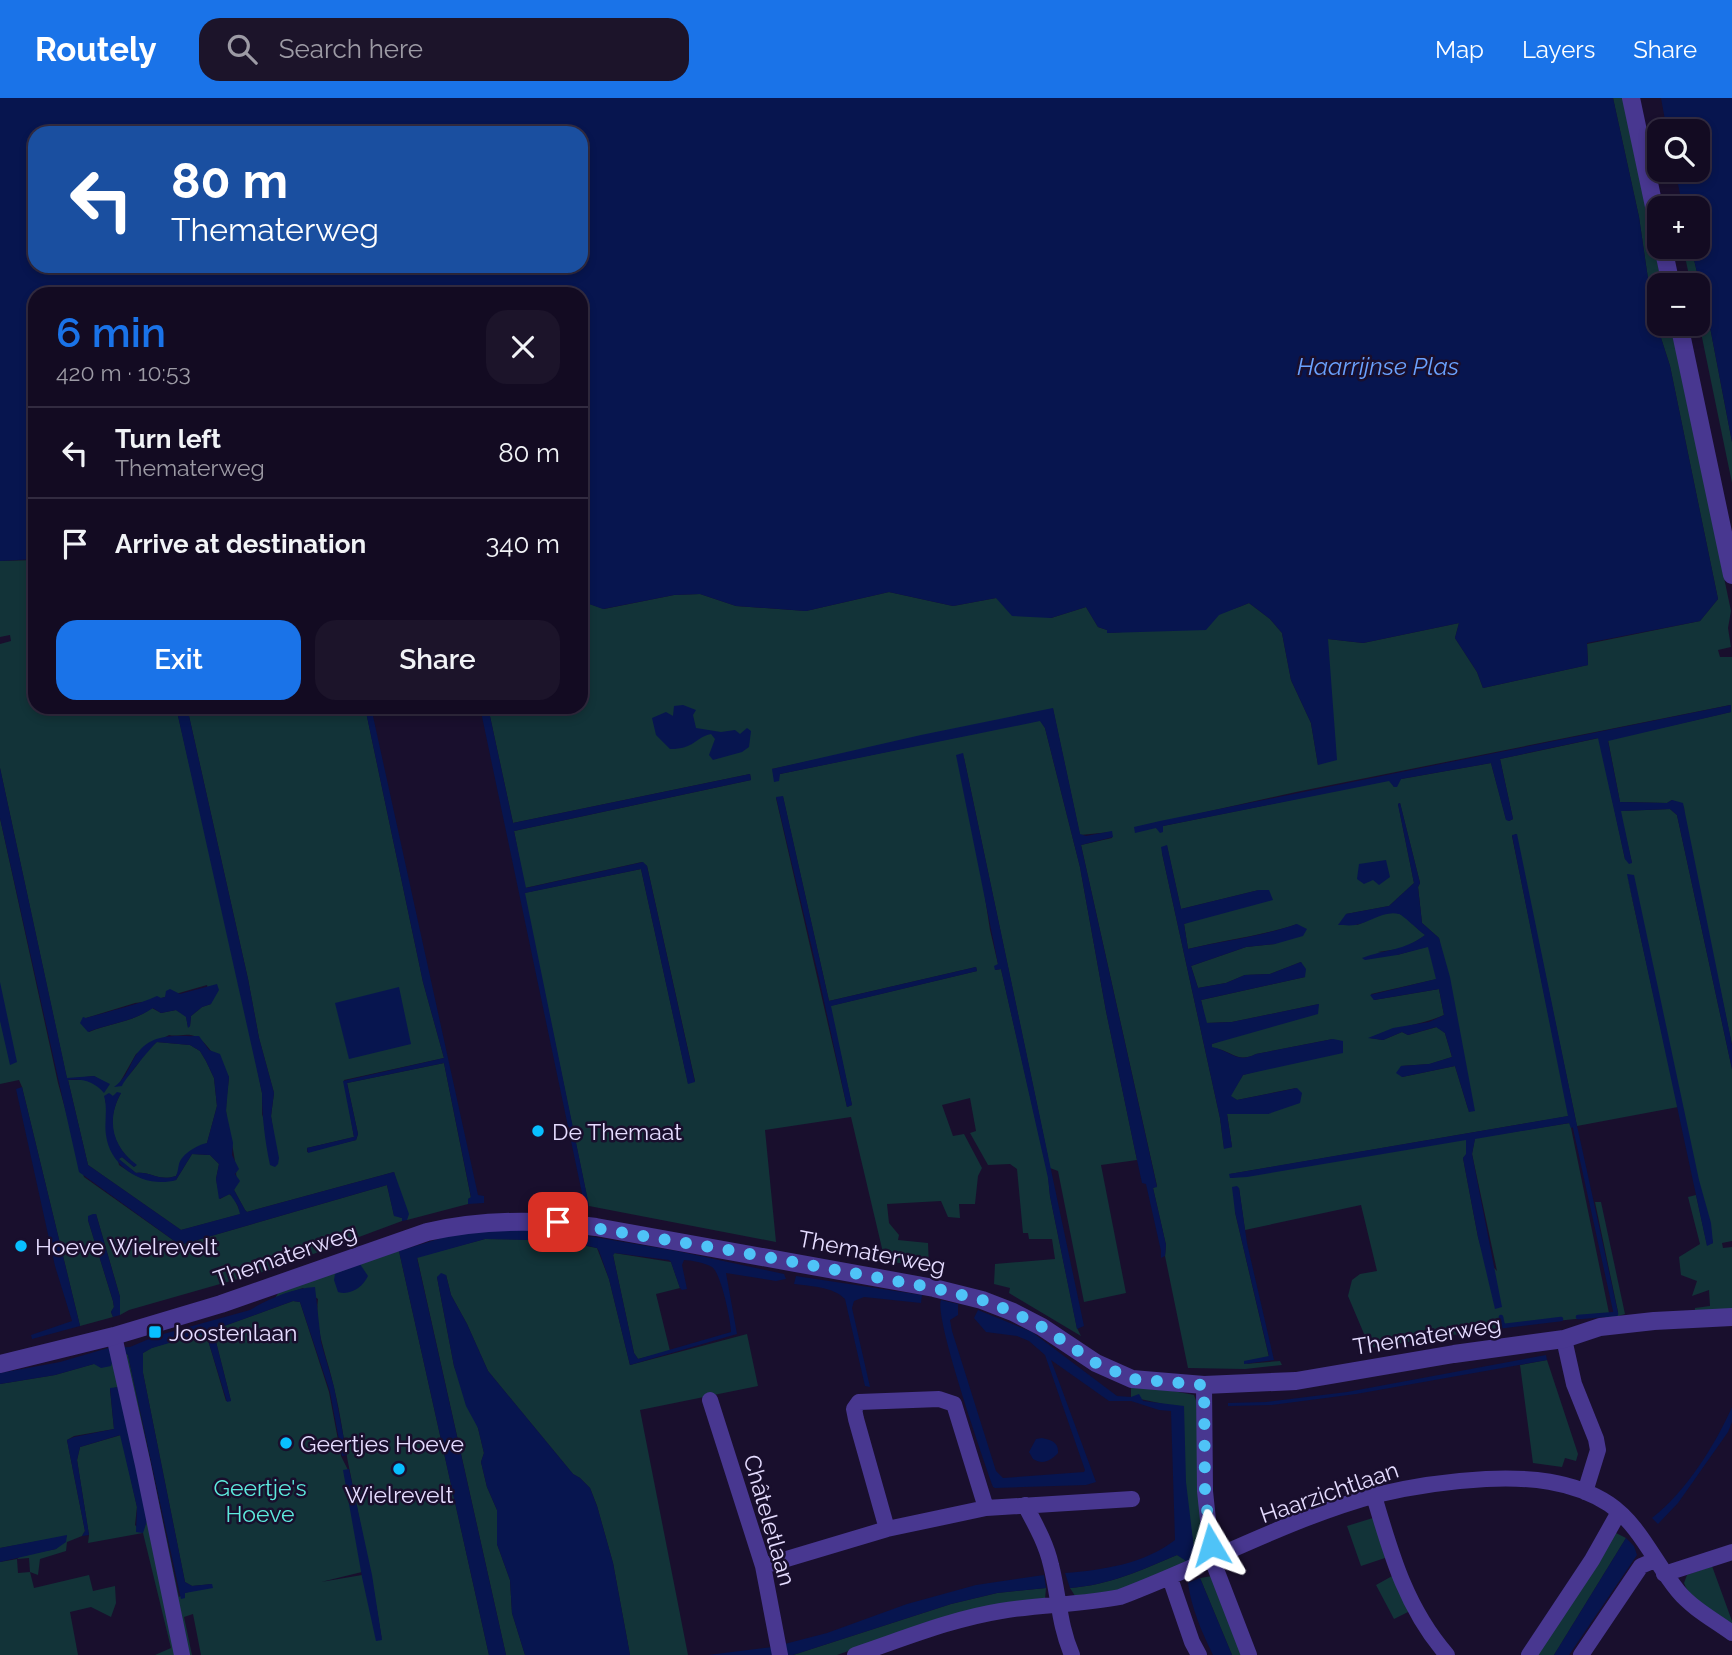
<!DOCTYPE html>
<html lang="en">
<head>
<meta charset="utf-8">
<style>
  :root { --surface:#130b22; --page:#1c142a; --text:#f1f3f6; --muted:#9d9ba5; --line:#322b40; --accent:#1a73e8 }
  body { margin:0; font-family:Raleway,sans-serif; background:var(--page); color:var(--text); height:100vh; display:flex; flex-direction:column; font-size:26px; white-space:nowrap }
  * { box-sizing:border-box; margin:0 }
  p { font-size:23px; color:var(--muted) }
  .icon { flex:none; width:38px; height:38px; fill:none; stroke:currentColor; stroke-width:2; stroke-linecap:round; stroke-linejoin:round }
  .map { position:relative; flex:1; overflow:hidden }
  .drawer { position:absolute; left:28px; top:189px; width:560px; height:427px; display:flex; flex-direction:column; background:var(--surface); border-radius:21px; box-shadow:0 4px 10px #0003,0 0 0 2px var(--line) }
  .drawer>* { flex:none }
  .top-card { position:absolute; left:28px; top:28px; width:560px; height:147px; border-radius:21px; box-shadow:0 4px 10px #0003,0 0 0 2px var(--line); background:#1a4fa0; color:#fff; overflow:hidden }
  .buttons { position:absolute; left:1647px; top:21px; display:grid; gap:14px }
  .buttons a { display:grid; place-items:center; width:63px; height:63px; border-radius:14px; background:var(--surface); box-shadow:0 4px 10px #0003,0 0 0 2px var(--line); font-size:35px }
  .pin { position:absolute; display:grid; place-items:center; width:60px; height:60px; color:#fff; margin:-30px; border-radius:14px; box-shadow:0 4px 10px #0006 }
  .me { position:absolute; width:77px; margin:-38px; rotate:353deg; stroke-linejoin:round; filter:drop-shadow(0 0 5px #0008) }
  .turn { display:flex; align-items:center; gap:24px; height:147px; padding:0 28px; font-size:32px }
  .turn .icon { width:91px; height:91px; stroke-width:2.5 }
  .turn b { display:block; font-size:49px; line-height:60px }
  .round { display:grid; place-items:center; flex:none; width:74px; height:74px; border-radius:21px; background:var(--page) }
  .head { display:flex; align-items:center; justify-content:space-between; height:119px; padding:0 28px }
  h1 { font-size:42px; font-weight:600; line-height:52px; color:var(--accent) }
  .cta { display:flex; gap:14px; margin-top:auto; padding:14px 28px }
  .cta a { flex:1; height:80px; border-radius:21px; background:var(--accent); color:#fff; font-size:28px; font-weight:600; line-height:80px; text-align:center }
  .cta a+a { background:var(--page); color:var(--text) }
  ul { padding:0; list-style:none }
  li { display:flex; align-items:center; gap:21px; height:91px; padding:0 28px; border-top:2px solid var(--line) }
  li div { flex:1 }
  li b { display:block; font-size:26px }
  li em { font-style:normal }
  header { display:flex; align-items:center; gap:42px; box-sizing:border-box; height:98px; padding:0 35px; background:var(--accent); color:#fff }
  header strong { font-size:33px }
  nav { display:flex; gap:38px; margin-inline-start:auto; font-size:24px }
  .search { width:490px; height:63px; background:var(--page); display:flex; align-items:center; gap:18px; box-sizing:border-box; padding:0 24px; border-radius:21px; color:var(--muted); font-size:26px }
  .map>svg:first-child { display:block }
  .green { fill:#123338; fill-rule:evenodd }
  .water { fill:#07154f; fill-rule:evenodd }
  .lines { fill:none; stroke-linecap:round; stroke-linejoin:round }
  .stream { stroke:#07154f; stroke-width:4.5 }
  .minor { stroke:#483790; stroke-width:16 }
  .tertiary { stroke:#483790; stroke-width:18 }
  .route { stroke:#4fc3f7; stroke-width:12; stroke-dasharray:0 21.6 }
  .poi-dot { fill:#08bfff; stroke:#190f2d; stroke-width:2.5 }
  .labels { text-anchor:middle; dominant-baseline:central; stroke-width:5; stroke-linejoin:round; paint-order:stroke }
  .poi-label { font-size:23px; fill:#e5dcff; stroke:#190f2d; text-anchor:start }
  .street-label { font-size:23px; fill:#e5dcff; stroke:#190f2d }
  .park-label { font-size:23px; fill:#5deadd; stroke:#190f2d }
  .water-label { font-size:24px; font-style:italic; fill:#6aa2ff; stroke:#190f2d }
</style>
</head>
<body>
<header>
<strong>Routely</strong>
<div class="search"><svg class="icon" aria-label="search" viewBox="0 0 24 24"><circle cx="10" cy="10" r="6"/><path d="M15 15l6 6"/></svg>Search here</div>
<nav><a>Map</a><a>Layers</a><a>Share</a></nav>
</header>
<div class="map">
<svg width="1732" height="1557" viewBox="0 0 1732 1557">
  <rect width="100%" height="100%" fill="#190f2d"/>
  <path class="green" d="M1613,0H1624L1662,187H1659V226H1671L1731,513L1728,530L1731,549L1718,552L1720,559H1732V947L1685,725L1684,709L1672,702L1667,705L1620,704L1608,642L1731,614L1730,607L1296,694L1134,730H1156L1163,734V728L1390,682L1394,689L1401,681L1491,665L1506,721L1509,723L1513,721L1500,661L1599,640L1625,761L1632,765L1620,713L1670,711L1677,717L1732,971V1143L1722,1145L1723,1150L1732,1149V1214H1695V1210L1710,1208L1709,1192L1692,1198L1697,1183L1681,1177L1679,1159L1700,1146L1688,1099L1696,1097L1707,1147L1713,1145L1627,777L1678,1009L1577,1028L1516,736L1512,738L1569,1018L1230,1076L1231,1080L1237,1079L1466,1041V1057L1463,1060L1478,1139L1484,1159L1497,1173L1472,1056L1475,1040L1570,1025L1609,1215L1618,1214L1595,1104H1601L1625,1216L1606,1222L1605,1218L1517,1227L1370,1250L1348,1198L1352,1182L1360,1176L1377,1173L1361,1107L1245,1132L1239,1090L1235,1114L1269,1259L1245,1266L1280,1263L1282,1267L1245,1271L1188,1270L1165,1158L1166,1147L1153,1090L1157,1088L1081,747L1112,740L1111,734L1080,737L1053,611L772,671L780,676L1040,622L1045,630L1080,769L1106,913L1137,1062L1101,1067L1126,1195L1084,1204L1058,1073L1050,1070L1047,1054L963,655L990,832L998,866L995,872L1001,871L1048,1077L1050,1098L1077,1230L1081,1238L1009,1195L1010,1190L994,1186L995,1166L1055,1161L1052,1141H1029L1028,1135H1023L1017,1071L1010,1066L988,1067L970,1035L976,1033L970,1000L942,1007L953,1038L964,1036L982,1070L978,1078L975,1106H959L960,1120L948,1119L941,1103L887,1106L889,1125L899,1137L898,1142L928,1145L929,1169L885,1163L851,1019L765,1032L776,1144L589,1108L524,795L641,771L688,985L695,983L647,768L642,764L525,790L514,733L751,682L750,676L513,725L488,609H581V503L604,511L674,497L700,496L736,508L806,513L889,494L953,508L996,500L1051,520L1086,509L1098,529L1107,532V535C1157,532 1203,524 1249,505L1270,521L1282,535L1291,582L1311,625L1318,667L1328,541L1363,545L1459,525L1455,540L1477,574L1483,590L1588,567L1587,546L1700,523L1718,501L1670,268L1653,215L1639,119ZM783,699L829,903L976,869L977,873L830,908L852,1007L847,1009L776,700ZM1400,705L1420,785L1418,789L1422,825L1439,840L1469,1014L1455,968L1402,979L1401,968L1430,966L1452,959L1445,935L1437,929L1408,937L1402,934L1383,942L1370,940C1394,928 1420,928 1444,917L1439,891L1374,902L1371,896L1437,881L1429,848L1397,857L1378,854L1405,850L1426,837C1419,833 1405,818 1400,816C1387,811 1368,823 1357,827L1346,816L1389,808L1414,785L1398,706ZM1167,748L1181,811L1259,792L1184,826L1188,851C1224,842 1262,838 1297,826L1275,846L1246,849L1191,868L1198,890L1226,885L1245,877L1270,876L1301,864L1305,879L1201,902L1206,925L1232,924L1319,906L1212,946V950C1233,952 1236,966 1256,956L1333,941L1261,972L1243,977L1230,998L1237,1002L1296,990L1268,1016H1227L1232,1049L1224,1050L1220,1020L1162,755Z
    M1683,149H1691L1710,229L1732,344V385L1698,220V187H1691Z
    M35,462V609H176L242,895L262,995V1016L278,1066L271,1018L274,995L259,940L248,881L187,609H365L423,884L444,960L344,982L354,1039L307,1050V1054L356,1042L358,1036L347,985L444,965L471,1100L468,1101V1106L407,1122L394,1074L247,1114L245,1112L234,1092C242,1075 227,1032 226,1012C226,1001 228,990 229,979C222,969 207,944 197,939C187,934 179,939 169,937L136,956L119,986C136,974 143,954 157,944L190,947L200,953L206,963L214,980L217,1008L207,1045L187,1056L176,1078C158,1084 151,1073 136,1075L118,1061L122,1059L134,1069L136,1067C112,1047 105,1024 121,995L105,1001L119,1067C141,1082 150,1085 176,1082L192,1056L210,1057L219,1066L216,1081L220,1101L229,1096L234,1100L241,1116L181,1132L88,1067L68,982H86L106,990V985L94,978L67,981L0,670V546L11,543L10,537L0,539V463ZM207,887L211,906L202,909L191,918L190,928L188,929L186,918L176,912L161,915L152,910C133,924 111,925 89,934L86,920L135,905L151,903Z
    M0,720L58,985L84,1079L180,1147L387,1087L394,1117L402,1120V1123L273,1171L129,1212L120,1217V1199L96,1116L88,1122L113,1203L114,1209L111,1214L113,1219L80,1228L22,989L19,982L0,986Z
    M485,1141L568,1142L570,1145L597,1150L609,1181L630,1267L747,1236L758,1288L640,1312L688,1557H630L613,1465L597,1408L590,1390L580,1380L573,1376L488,1273L467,1226L451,1197L446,1177L437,1179L454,1268L478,1330L484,1355L481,1364L487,1389L497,1412V1446L510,1482L512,1515L525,1557H506L417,1159Z
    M399,1153L489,1557H201L193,1516L184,1519L192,1557H155L171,1550L143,1435L88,1445L89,1437L77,1362L80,1349L121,1337L137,1409L135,1427L143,1435L118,1289L110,1291L114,1331L74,1338L67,1342L85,1433L82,1438L67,1444L66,1453L40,1461L38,1477L30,1474L34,1490L89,1477L93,1493L115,1488L116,1505L111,1519L91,1509L70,1514L78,1557H0V1464L17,1461L18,1475L30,1474L29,1460L17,1461L20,1458L56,1451L67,1438L0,1450V1286L55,1277L111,1261L114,1257L124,1254L128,1257L179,1499L185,1495L212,1486L192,1488L185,1484L143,1275V1255L151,1250L200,1235L208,1242L226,1303H231L213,1232L293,1203L300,1204L329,1294L341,1358L348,1372L366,1473L321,1484L362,1477L382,1542C373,1485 361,1430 350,1374C344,1346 341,1317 334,1290C328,1260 314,1232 318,1201L303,1190L275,1200L279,1194L372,1160Z
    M614,1155L671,1164L680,1190L656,1196L670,1253L638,1261L634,1255L613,1157Z
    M1547,1262L1578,1356L1576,1363L1565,1360L1562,1369L1533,1365L1520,1267Z
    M1131,1285L1194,1297L1198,1308V1392L1207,1455L1115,1494L1077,1501L1070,1490C1109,1487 1142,1472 1177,1457L1182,1459L1194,1451L1173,1308L1131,1299Z
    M1376,1419L1388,1459L1361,1468L1347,1428Z
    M1614,1434L1626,1440L1554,1557H1533Z
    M1712,1468L1732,1523V1527C1716,1516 1691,1504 1684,1485L1687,1477Z
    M1394,1477L1410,1513L1394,1521L1376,1487Z
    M1212,1478L1243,1557H1232L1200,1480Z
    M1046,1490L1045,1501L909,1532L837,1557H793L951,1506L997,1495Z"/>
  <path class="water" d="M0,0H1613L1639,119L1653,215L1670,268L1718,501L1700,523L1587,545L1588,567L1483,590L1477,574L1455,540L1459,525L1363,545L1328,541L1337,662L1318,667L1311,625L1291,582L1282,535L1270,521L1249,505L1219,517L1206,532L1107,535V532L1098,529L1086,509L1051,520L1012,518L996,500L953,508L889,494L806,513L736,508L700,496L674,497L603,511L581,503V196H35V461L0,463ZM35,35H581V168H35Z
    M1661,0H1732V344L1710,229L1691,149H1698V110H1683L1675,72H1698V33H1667Z
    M683,607L696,612L693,617L696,630L721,634L735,632L740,636L747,630L751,633L749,649L742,654L713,662L709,657L715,641L711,636C694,640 695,651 670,651L656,637L652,620L666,614L673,618L674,608Z
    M1731,607V614L1608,643L1620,704L1667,705L1672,702L1683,705L1732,947V971L1677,717L1670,711L1621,713L1632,765L1629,766L1625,761L1598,640L1500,661L1513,721L1509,723L1506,722L1491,665L1401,681L1397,689H1394L1389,683L1163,728V734L1160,735L1156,730L1135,735L1134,729L1160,723Z
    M176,609H187L248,881L259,940L274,995L271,1018L279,1060L278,1066L275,1069L270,1067C265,1043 262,1019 262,995Z
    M365,609H371L478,1097L484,1098V1105L468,1106V1101L471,1099L444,965L347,985L358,1036L356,1042L308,1055L307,1050L354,1039L343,983L444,960L423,884Z
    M480,609H488L513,725L750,676L751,682L514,733L526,790L643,764L647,768L695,984L688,986L641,771L525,795L589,1108L567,1106L569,1101L583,1100Z
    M1053,610L1080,736L1086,738L1112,733L1113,739L1081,747L1157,1089L1153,1090L1166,1147L1165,1158L1161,1160V1153L1146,1086L1142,1085L1134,1048L1106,913L1080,769L1045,630L1040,623L780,676L779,683L774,684L772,671L921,637Z
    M963,655L1084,1228L1077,1231L1050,1098L1048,1080L1001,871L995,872L994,868L998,866L956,657Z
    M0,670L67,980L94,978L110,986L104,995C95,984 82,980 68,982L88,1067L181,1132L240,1116L238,1108L230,1096L219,1101L216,1081L219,1066L210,1057L192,1056L176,1082C146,1091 110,1070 106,1037C104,1024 108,1011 104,998L109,995L113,998L117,994L121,995C106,1022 112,1049 137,1067L134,1069L122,1059L119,1061L136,1075C151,1073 158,1084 176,1078C178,1074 178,1070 179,1066C182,1056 197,1047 207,1045L217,1008L214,980L206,963L200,953L190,947L157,944C152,948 124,982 122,988L114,989C124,982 128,972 133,962C149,933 174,939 199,938L209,952L220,956L229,979L226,1013L233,1045L232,1057L239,1071L235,1076L240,1083L234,1092L245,1112L247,1114L394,1074L409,1116L407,1122L402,1123V1120L394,1118L387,1087L180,1147L79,1074L0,720Z
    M783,698L829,903L976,869L977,873L831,908L852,1007L847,1009L819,880L776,699Z
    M1400,705L1420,785L1418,789L1422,825L1439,840L1450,879L1475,1013L1469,1014L1455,968L1402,979L1396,975L1401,968L1429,966L1452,959L1445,935L1436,929L1408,937L1402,934L1383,942L1368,940L1393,930L1429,924L1444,917L1439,891L1374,902L1370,897L1436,881L1428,849L1397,857L1365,862L1362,860C1386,851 1404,853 1425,837C1419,833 1403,817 1399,816C1384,812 1369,825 1355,827C1349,828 1343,827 1338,827L1346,816L1389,808L1414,785L1398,706Z
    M1517,736L1577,1028L1571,1030L1569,1025L1475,1041L1472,1056L1502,1209L1495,1211L1478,1139L1463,1060L1466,1056V1042L1247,1079L1230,1080L1229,1076L1568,1018L1512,737Z
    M1167,747L1181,811L1259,792H1269L1273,802L1184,826L1188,851C1224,843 1264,838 1297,826L1307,831L1303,838L1275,846L1246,849L1191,868L1198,890L1226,885L1245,877L1270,876L1301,864L1306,871L1305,879L1201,902L1207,925L1232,924L1319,906L1318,916L1212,946V949C1232,953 1236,966 1256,956L1333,941L1343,943V955L1243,977L1231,998L1237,1002L1297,990L1302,995L1300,1005L1268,1016H1227L1232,1049L1224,1051L1220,1020L1162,755L1161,749Z
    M1386,762L1390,779L1379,787L1373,782L1364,786L1357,781L1359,766Z
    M1627,776L1634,777L1699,1082L1711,1125L1713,1145L1707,1148Z
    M0,884L17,964L10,967L0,923Z
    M217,886L219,892L211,906L202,909L191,918L190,928L188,930L186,919L176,912L161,915L153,910C132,924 111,925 88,934L80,925L83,919L86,920C109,913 138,907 157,898L161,900L165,899L166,893L170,891L180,896Z
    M399,889L411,946L349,961L335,905Z
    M22,989L80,1228L32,1241L31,1237L72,1223L55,1168L16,991Z
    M1237,1088L1239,1090L1247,1145L1274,1262L1244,1266V1263L1269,1258L1235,1114L1232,1089Z
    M93,1116H96L120,1199V1217L113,1219L111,1214L114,1209L113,1203L88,1122V1118Z
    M483,1131H525L568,1137V1142L566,1143L485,1141L417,1160L506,1557H489L399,1153L448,1138Z
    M582,1137L677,1153L784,1176L786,1181L776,1183L726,1175L737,1236L630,1267L609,1181L599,1153L597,1150L580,1146L579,1143ZM615,1155L669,1162L671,1164L680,1190L682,1192L687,1191L682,1167L684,1162C691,1162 705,1165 712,1169C721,1175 731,1223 731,1234L638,1261L634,1255L613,1157Z
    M360,1166L368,1178C363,1189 350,1198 338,1194L334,1182L335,1176Z
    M441,1175L446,1177L451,1197L467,1226L488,1273L573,1376L580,1380L590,1390L597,1408L613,1465L630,1557H525L512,1515L510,1482L497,1446V1412L487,1389L481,1364L484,1355L478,1330L466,1308L454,1268L437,1179Z
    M796,1178L922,1197L921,1205L864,1199L854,1203L852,1210L870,1289L865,1288L845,1201C834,1189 810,1188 794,1186Z
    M315,1189L321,1244L334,1289L347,1357L342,1358L330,1294L300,1204L293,1203L213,1232L231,1303L227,1304L208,1242L200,1236L152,1250L143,1255V1275L185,1484L192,1488L212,1486L213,1490L185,1495V1500L181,1501L128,1257L124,1254L114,1257L111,1268L101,1270L94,1266L55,1277L0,1286V1275L60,1264L108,1250L130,1249L156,1238L250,1212C268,1201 293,1190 315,1189Z
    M941,1202L958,1206V1217L950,1222L952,1233L996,1373L1003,1380L1084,1374L1085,1372L1045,1257L1029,1243L1017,1238L986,1234L974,1220L978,1212L1032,1234L1117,1298L1131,1299L1139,1296L1143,1303L1184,1308L1186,1384L1194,1451L1193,1460L1186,1463L1177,1457C1142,1472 1109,1487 1070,1490L1065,1475C1103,1472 1144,1466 1175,1442L1171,1313L1159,1312L1131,1303H1109L1051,1262L1096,1384L1086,1387L995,1390L993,1389C983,1360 934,1220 941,1202Z
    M1546,1257L1547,1262L1356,1296L1272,1307L1228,1308V1305L1266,1304L1347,1294Z
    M119,1289L147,1423L143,1435L136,1434L137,1409L120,1337L80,1349L77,1362L89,1437L82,1438L85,1433L67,1342L74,1339L114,1331L110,1290Z
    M1732,1309V1324L1728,1334L1678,1405L1658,1426L1652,1420C1685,1395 1716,1346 1732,1309Z
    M1042,1340C1051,1342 1059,1344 1058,1355C1050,1363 1043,1367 1033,1361L1029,1354L1036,1341Z
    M349,1371L372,1477L382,1542L376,1543L362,1479L343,1372Z
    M67,1437L66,1444L56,1451L0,1464V1450Z
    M1626,1440L1634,1448L1637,1457L1569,1557H1554Z
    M1044,1477L1046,1490L997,1495L951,1506L793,1557H708L773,1549L827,1535L907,1506L976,1487Z
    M1200,1480L1232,1557H1213C1202,1535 1191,1509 1188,1485Z"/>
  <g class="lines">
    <path class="stream" d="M1575,1029L1616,1216L1578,1219
      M1501,1219L1503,1228L1561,1221"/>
    <path class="minor" d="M114,1238L143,1367L182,1557
      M1564,1241L1574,1286L1596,1341L1598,1352L1585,1394
      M1204,1287L1205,1393L1212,1461L1249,1557
      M710,1302L763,1468L780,1557
      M1374,1398C1391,1456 1406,1510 1447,1557
      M1025,1407C1035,1426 1046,1445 1051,1467C1059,1498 1059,1527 1072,1557
      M887,1431L856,1321L854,1311L859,1304L939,1301L954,1306L986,1410
      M763,1468L887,1431L986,1410L1132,1401
      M1664,1476L1732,1454
      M1170,1480L1192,1544L1199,1557
      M855,1557C903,1541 951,1521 1001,1513C1041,1506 1080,1507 1120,1499C1205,1467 1288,1421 1376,1397C1413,1388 1449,1383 1486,1381C1528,1379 1572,1382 1609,1406C1639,1426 1655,1465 1678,1493C1692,1510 1714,1522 1732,1535
      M1529,1557L1592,1462L1619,1414
      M1581,1557L1641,1468L1655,1462"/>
    <path class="tertiary" d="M1631,0L1659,132
      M1663,149L1671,187
      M1679,226L1732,477
      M0,1266L114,1238L221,1206L427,1134C484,1121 538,1121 596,1129L934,1190L982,1202L1013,1214L1042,1229L1096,1265L1132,1281L1204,1287L1296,1283L1454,1256L1564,1241L1600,1229L1654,1223L1732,1219"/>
  </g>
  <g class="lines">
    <path class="route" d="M558,1124L723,1151L934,1190L982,1202L1013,1214L1042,1229L1096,1265L1132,1281L1204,1287L1205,1393L1211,1447"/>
  </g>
  <g class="poi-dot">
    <circle cx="538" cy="1033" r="7"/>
    <circle cx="21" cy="1148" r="7"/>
    <rect x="148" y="1227" width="14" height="14" rx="3.5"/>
    <circle cx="286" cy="1345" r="7"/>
    <circle cx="399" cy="1371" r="7"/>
  </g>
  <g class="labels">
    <g class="poi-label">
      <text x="552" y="1033">De Themaat</text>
      <text x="35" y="1148">Hoeve Wielrevelt</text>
      <text x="169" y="1234">Joostenlaan</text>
      <text x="300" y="1345">Geertjes Hoeve</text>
      <text x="399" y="1396" text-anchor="middle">Wielrevelt</text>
    </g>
    <g class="street-label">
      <text transform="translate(872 1154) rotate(11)">Thematerweg</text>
      <text transform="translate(285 1157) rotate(-19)">Thematerweg</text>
      <text transform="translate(1427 1237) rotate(-9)">Thematerweg</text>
      <text transform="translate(1329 1394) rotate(-19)">Haarzichtlaan</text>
      <text transform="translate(770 1422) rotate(74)">Châteletlaan</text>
    </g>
    <g class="park-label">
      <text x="260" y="1389">Geertje's<tspan x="260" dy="26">Hoeve</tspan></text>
    </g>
    <g class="water-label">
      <text x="1378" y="268">Haarrijnse Plas</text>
    </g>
  </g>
</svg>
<div class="buttons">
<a><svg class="icon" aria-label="search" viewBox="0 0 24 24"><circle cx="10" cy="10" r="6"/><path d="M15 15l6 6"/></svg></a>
<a>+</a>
<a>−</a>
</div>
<div class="pin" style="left:558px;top:1124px;background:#d93025"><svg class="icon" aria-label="arrive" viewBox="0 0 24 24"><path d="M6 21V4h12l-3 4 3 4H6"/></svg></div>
<svg class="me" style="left:1211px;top:1447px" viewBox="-20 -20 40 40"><path d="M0-17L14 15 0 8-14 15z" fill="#4fc3f7" stroke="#fff" stroke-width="4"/></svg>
<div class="top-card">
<div class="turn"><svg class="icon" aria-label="left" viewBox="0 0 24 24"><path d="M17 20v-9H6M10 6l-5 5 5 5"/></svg><div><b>80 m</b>Thematerweg</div></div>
</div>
<section class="drawer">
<div class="head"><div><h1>6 min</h1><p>420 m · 10:53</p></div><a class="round"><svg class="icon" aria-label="close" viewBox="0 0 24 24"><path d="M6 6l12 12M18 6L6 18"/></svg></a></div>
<ul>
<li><svg class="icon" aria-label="left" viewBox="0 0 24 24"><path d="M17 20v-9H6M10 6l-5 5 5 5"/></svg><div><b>Turn left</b><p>Thematerweg</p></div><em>80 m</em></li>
<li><svg class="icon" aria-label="arrive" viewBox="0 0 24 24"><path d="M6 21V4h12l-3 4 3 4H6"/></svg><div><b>Arrive at destination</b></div><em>340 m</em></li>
</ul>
<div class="cta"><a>Exit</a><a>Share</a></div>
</section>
</div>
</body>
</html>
